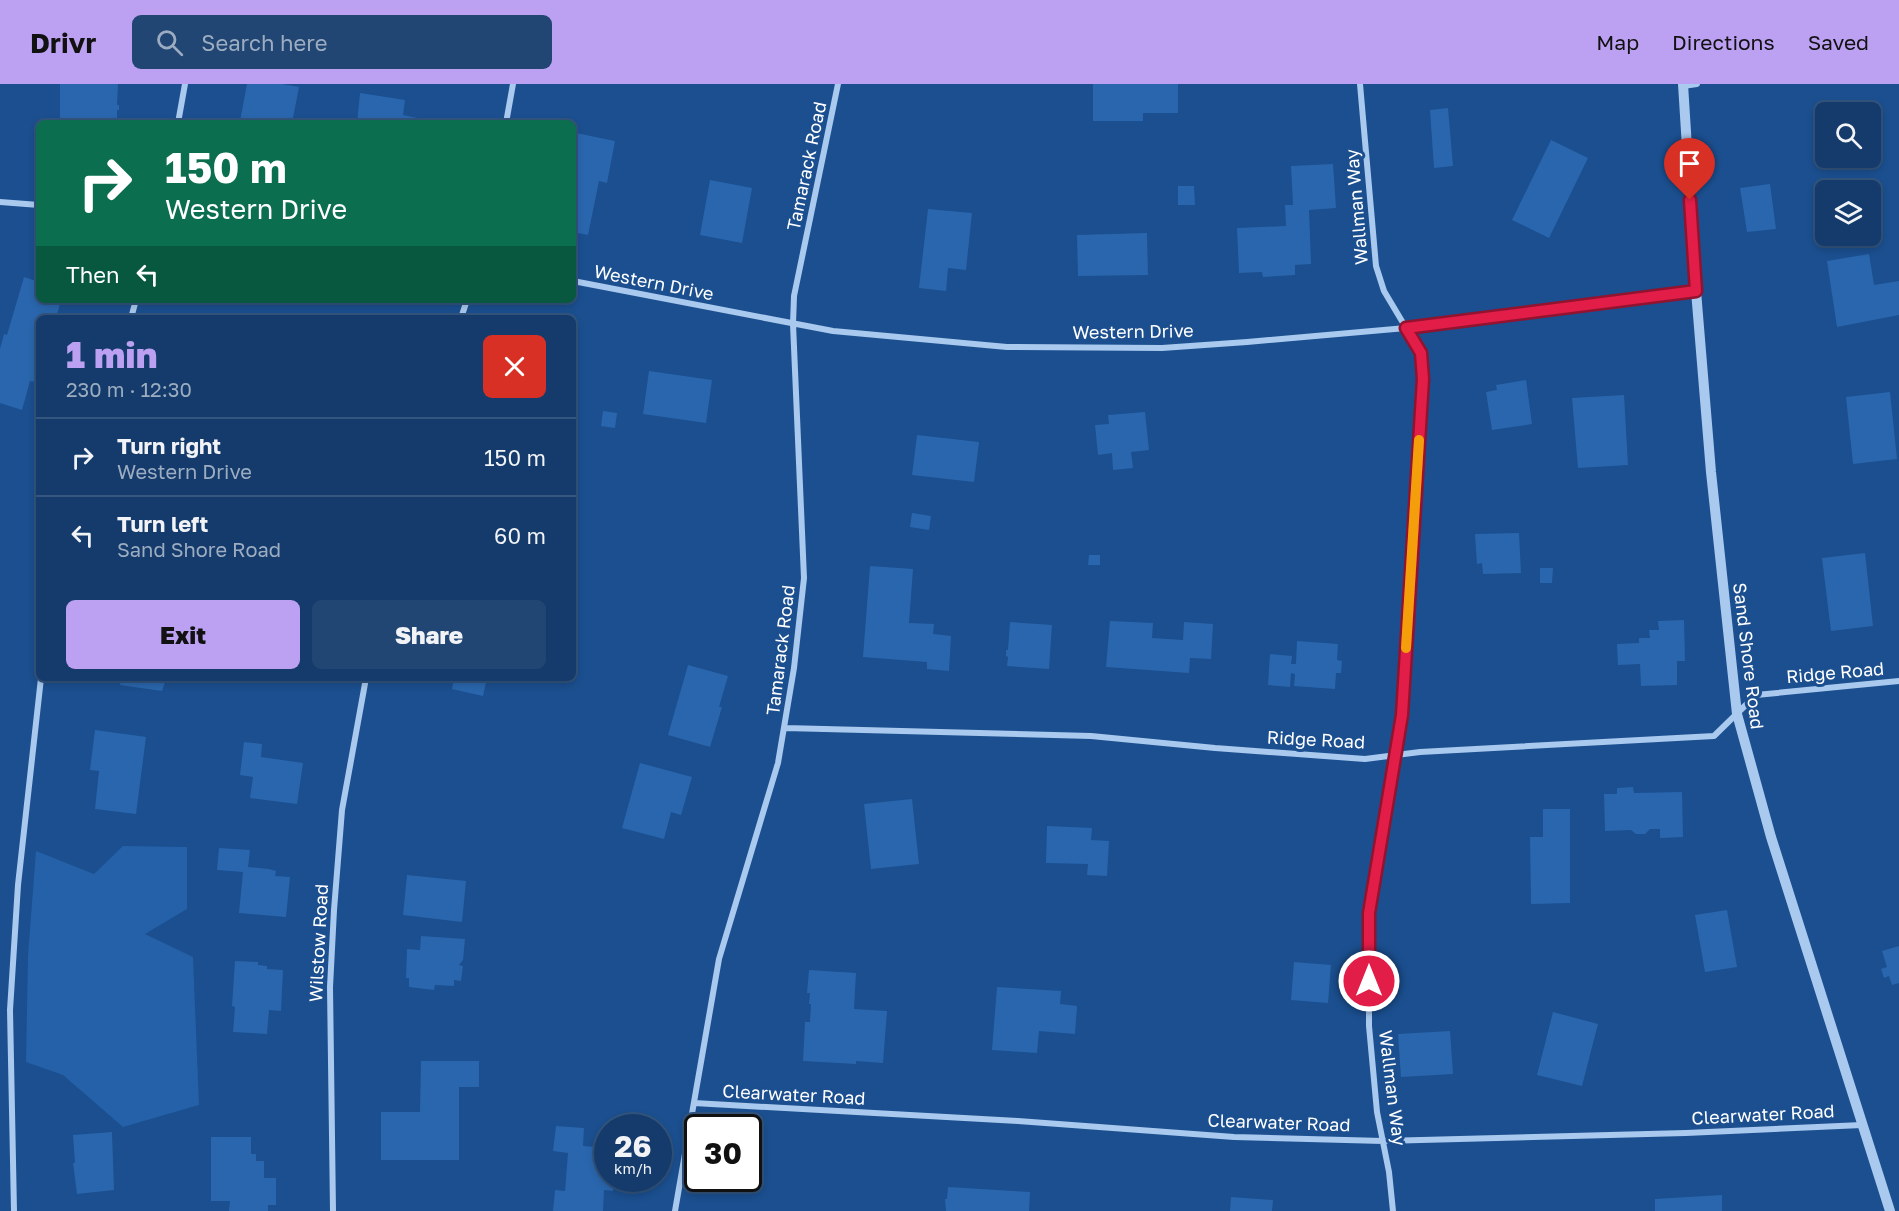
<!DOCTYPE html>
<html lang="en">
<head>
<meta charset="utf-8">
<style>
  :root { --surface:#143b6b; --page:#214673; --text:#f1f3f6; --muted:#9dadc1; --line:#33557e; --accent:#bca0f2 }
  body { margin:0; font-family:"Golos Text",sans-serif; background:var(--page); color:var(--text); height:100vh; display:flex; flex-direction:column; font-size:22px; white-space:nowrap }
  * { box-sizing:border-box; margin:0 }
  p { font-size:20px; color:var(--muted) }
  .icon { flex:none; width:33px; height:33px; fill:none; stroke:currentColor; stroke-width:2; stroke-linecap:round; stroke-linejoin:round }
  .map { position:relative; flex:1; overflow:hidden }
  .side { position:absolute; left:36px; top:231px; width:540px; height:366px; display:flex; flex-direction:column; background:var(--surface); border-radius:9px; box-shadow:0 3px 9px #0003,0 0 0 2px var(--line) }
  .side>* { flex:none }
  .banner { position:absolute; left:36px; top:36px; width:540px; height:183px; border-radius:9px; box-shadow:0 3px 9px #0003,0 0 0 2px var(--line); background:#0b6e4f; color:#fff; overflow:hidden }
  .fabs { position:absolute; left:1815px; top:18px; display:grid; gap:12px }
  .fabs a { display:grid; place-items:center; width:66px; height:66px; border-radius:9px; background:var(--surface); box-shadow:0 3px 9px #0003,0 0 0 2px var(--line); font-size:30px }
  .speed { position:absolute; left:594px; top:1030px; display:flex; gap:12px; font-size:30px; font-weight:700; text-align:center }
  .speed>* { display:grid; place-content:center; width:78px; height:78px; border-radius:50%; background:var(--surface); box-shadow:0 3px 9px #0003,0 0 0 2px var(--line); line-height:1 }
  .speed small { font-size:15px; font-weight:400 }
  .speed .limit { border:3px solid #111; border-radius:9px; background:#fff; color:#111 }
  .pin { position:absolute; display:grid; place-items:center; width:51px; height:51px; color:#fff; margin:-62px -26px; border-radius:50% 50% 50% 0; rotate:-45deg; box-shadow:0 0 6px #0007 }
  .pin .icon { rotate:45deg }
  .me { position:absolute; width:66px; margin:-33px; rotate:0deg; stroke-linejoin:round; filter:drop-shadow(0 0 4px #0008) }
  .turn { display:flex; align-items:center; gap:21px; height:126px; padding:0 30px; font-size:27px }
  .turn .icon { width:78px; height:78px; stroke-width:2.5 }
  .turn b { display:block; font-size:42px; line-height:51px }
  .then { display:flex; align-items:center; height:57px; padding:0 30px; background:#0003; gap:12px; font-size:22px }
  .round { display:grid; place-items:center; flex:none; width:63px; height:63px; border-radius:9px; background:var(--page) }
  .headline { display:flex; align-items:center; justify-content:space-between; height:102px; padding:0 30px }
  h1 { font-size:36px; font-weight:800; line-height:45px; color:var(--accent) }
  .button { display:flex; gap:12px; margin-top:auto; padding:12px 30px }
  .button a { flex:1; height:69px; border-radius:9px; background:var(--accent); color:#111; font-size:24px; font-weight:800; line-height:69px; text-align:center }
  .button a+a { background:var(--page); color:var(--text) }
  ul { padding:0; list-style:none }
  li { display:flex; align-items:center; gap:18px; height:78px; padding:0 30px; border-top:2px solid var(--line) }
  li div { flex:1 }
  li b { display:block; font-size:22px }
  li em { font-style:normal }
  header { display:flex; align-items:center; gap:36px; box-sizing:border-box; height:84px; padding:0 30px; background:var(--accent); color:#111 }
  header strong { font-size:28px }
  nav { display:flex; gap:33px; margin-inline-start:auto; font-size:21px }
  .search { width:420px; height:54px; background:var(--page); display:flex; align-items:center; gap:15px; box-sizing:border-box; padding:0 21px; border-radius:9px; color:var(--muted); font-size:22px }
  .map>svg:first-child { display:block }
  .green { fill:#2461a8 }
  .building { fill:#2a66ad }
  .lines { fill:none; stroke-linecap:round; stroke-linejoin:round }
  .minor { stroke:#a9c9ee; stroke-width:6 }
  .tertiary { stroke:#a9c9ee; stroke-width:10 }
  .route-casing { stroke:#92132f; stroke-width:15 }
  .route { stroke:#e11d48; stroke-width:10 }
  .slow { stroke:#f59e0b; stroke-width:10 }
  .labels { text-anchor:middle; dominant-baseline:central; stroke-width:6; stroke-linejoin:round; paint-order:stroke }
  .street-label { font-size:18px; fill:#fff; stroke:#1b4f8f }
</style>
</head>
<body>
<header>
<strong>Drivr</strong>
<div class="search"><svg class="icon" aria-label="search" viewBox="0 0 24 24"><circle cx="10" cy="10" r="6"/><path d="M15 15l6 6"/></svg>Search here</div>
<nav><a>Map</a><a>Directions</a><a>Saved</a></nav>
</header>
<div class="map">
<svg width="1899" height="1127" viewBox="0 0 1899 1127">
  <rect width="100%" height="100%" fill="#1b4f8f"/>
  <path class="green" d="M123,762L187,763V825L145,850L193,873L199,1021L123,1043L63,991L26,978L28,871L36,767L94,790Z"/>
  <path class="building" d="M60,0H118L117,21H119V26H117V39H60Z
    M247,0H282L299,3L292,39H251L240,37Z
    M1093,0H1178V29H1143V37H1093Z
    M360,9L405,16L403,31L442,39H357Z
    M1448,24L1453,82L1434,84L1430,26Z
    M576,49L615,57L607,99L599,97L588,151L573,148V65Z
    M1551,56L1588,74L1549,154L1512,136Z
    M1333,80L1336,124L1309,126L1311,180L1295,181V191L1263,193L1262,188L1239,189L1237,144L1286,142L1285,121H1293L1291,82Z
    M710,96L752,104L742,159L700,151Z
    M1770,100L1776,145L1747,148L1740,104Z
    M1178,102H1194L1195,121H1178Z
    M928,125L972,129L966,186L948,184L946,207L919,204Z
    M1147,149L1148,191L1078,192L1077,151Z
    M1869,170L1874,201L1899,197V231L1837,243L1827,177Z
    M24,193L39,198V216H61L56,234H39V291L37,298L30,297L22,326L0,319V265L4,250L7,251Z
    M649,287L712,296L706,339L643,330Z
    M1526,296L1532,340L1492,346L1486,308L1497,306L1496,301Z
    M1890,308L1897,375L1853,380L1846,313Z
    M1624,311L1628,381L1578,384L1572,314Z
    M603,327L617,329L615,344L601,342Z
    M1145,328L1149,366L1131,368L1133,384L1113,386L1112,369L1098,371L1095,341L1109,340L1108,331Z
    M917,351L979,358L974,398L912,391Z
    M912,429L931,432L929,446L910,443Z
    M1519,449L1521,489L1483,490L1482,479L1477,480L1475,450Z
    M1865,469L1873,542L1831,547L1822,474Z
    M1089,471H1100V481H1088Z
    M870,482L913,485L909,539L934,540L933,550L951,552L949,587L927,585V578L863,573Z
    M1540,484H1553L1552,499H1540Z
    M1684,536L1685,577H1677V601L1641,602L1640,580L1618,581L1617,560L1639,559V554H1650L1649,546H1659L1658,537Z
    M1110,537L1153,539L1152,554L1183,556L1184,538L1213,540L1211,575L1190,574L1189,589L1106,583Z
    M1010,538L1052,541L1049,585L1007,582L1008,573L1006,572V566H1008Z
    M1297,557L1338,560L1337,576L1342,577L1341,589H1336L1335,605L1294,602L1295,590L1291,589L1290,603L1268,601L1270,570L1292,572L1291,580H1296Z
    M688,581L728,592L719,623H722L710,663L668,651Z
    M121,594H165L166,595L162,607L120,601Z
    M454,594H487L483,612L452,605Z
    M95,646L146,653L136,730L95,725L99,687L90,686Z
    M244,658L262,660L261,673L303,679L297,720L250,714L253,693L240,691Z
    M640,679L692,693L681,731L671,728L664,755L622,744Z
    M1633,703L1634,709L1682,708L1683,753L1660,754V745H1650L1645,750H1636L1631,746L1605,747L1604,710H1617V704Z
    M912,715L919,780L871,785L864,720Z
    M1543,725H1570V819L1531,820L1530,753H1543Z
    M1047,742L1092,744L1091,756L1109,757L1107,792L1087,791L1088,780L1046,779Z
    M219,764L250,766L248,783L269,785L276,787L275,792L290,793L286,833L239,829L243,788L217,786Z
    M407,791L466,797L462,838L403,831Z
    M1727,826L1737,883L1705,888L1695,831Z
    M421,852L465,855L463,876L459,881L455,880L463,882L461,897L454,896V902L435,901L434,906L409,903V894H406L407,865L420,866Z
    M1899,862V899L1892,901L1889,892L1884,894L1881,885L1887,883L1882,867Z
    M235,877L258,878V881L267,882V885L283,886L281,927L269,926L267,950L233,948L235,923L232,922Z
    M1294,878L1331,881L1328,919L1291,916Z
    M809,886L856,889L854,925L887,927L883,979L856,977V980L803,977L805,938H810L811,920H809L810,909H807Z
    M997,903L1061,907L1060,920L1077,922L1075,950L1039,947L1037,969L992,966Z
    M1553,928L1598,940L1582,1002L1537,991Z
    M1450,947L1453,990L1401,993L1398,950Z
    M421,977H479V1003H459V1076H381V1028H420Z
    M556,1042L584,1044L583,1062L608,1064V1095H615L613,1107L604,1106L603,1127H553L555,1106L565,1107L568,1069L553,1067Z
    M112,1048L114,1106L77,1110L73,1079H75L73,1051Z
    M211,1053H251V1070H256V1077H264V1094H276V1121H268V1127H229L230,1117H211Z
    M948,1103L1030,1108L1029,1127H946L945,1115H947Z
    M1722,1111V1127H1655V1115Z
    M1231,1113L1273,1116L1272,1127H1230Z"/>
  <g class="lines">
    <path class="minor" d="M1360,0L1376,182L1384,207L1421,269L1423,295L1402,631L1369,829V942L1377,1028L1389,1088L1393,1127
      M1683,2L1697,0
      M178,39L185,0
      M506,39L513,0
      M0,118L39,121
      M573,197L833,247L1007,263L1162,264L1247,258L1406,244L1696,207
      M131,234L136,216
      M461,234L467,216
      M785,644L1091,652L1215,664L1365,675L1420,668L1714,652L1756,611L1899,597
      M694,1019L1018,1037L1234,1053L1383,1057L1686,1049L1862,1041
      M14,1127L10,926L18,801L41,594
      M333,1127L330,903L334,826L342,726L366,594
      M675,1127L719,875L778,679L794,584L804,494L793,240L794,212L838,0"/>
    <path class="tertiary" d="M1683,0L1696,207L1711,388L1737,630L1771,753L1890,1127"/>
  </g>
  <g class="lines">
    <defs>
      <path id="route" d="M1369,897V829L1402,631L1423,295L1421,269L1406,244L1696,207L1690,116"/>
    </defs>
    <use href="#route" class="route-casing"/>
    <use href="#route" class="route"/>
    <path class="slow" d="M1406,564L1419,356"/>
  </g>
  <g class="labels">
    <g class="street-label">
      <text transform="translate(806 82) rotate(-78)">Tamarack Road</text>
      <text transform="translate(1356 123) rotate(-95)">Wallman Way</text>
      <text transform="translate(654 198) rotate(11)">Western Drive</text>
      <text transform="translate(1133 247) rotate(-1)">Western Drive</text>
      <text transform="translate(780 566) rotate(-83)">Tamarack Road</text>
      <text transform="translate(1749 572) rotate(83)">Sand Shore Road</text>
      <text transform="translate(1835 588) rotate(-5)">Ridge Road</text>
      <text transform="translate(1316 655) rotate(3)">Ridge Road</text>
      <text transform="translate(318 859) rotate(-87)">Wilstow Road</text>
      <text transform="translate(1393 1004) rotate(83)">Wallman Way</text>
      <text transform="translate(794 1010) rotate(3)">Clearwater Road</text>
      <text transform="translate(1763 1030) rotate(-3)">Clearwater Road</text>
      <text transform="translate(1279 1038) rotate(2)">Clearwater Road</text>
    </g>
  </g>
</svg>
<div class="fabs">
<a><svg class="icon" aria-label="search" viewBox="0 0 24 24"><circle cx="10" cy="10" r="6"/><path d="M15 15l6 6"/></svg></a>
<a><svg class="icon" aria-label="layers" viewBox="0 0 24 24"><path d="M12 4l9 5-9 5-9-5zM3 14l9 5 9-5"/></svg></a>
</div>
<div class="speed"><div>26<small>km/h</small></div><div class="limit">30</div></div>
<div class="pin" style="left:1690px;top:116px;background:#d93025"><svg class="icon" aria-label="arrive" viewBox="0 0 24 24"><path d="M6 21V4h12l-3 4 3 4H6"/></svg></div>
<svg class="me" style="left:1369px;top:897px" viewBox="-20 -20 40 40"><circle r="17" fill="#e11d48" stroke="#fff" stroke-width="3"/><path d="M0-11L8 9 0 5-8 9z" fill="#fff"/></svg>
<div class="banner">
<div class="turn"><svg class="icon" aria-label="right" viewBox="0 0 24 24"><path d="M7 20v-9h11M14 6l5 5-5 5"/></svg><div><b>150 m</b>Western Drive</div></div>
<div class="then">Then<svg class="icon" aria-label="left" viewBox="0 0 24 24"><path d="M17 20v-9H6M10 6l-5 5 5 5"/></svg></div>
</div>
<section class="side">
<div class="headline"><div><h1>1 min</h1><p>230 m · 12:30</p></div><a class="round" style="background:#d93025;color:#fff"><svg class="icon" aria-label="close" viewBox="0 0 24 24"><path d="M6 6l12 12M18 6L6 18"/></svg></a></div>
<ul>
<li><svg class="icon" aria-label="right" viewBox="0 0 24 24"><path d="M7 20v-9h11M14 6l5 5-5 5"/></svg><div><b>Turn right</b><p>Western Drive</p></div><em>150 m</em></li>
<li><svg class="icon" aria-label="left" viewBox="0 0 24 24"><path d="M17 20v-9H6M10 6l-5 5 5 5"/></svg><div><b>Turn left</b><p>Sand Shore Road</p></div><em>60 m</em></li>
</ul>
<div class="button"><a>Exit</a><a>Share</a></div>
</section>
</div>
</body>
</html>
